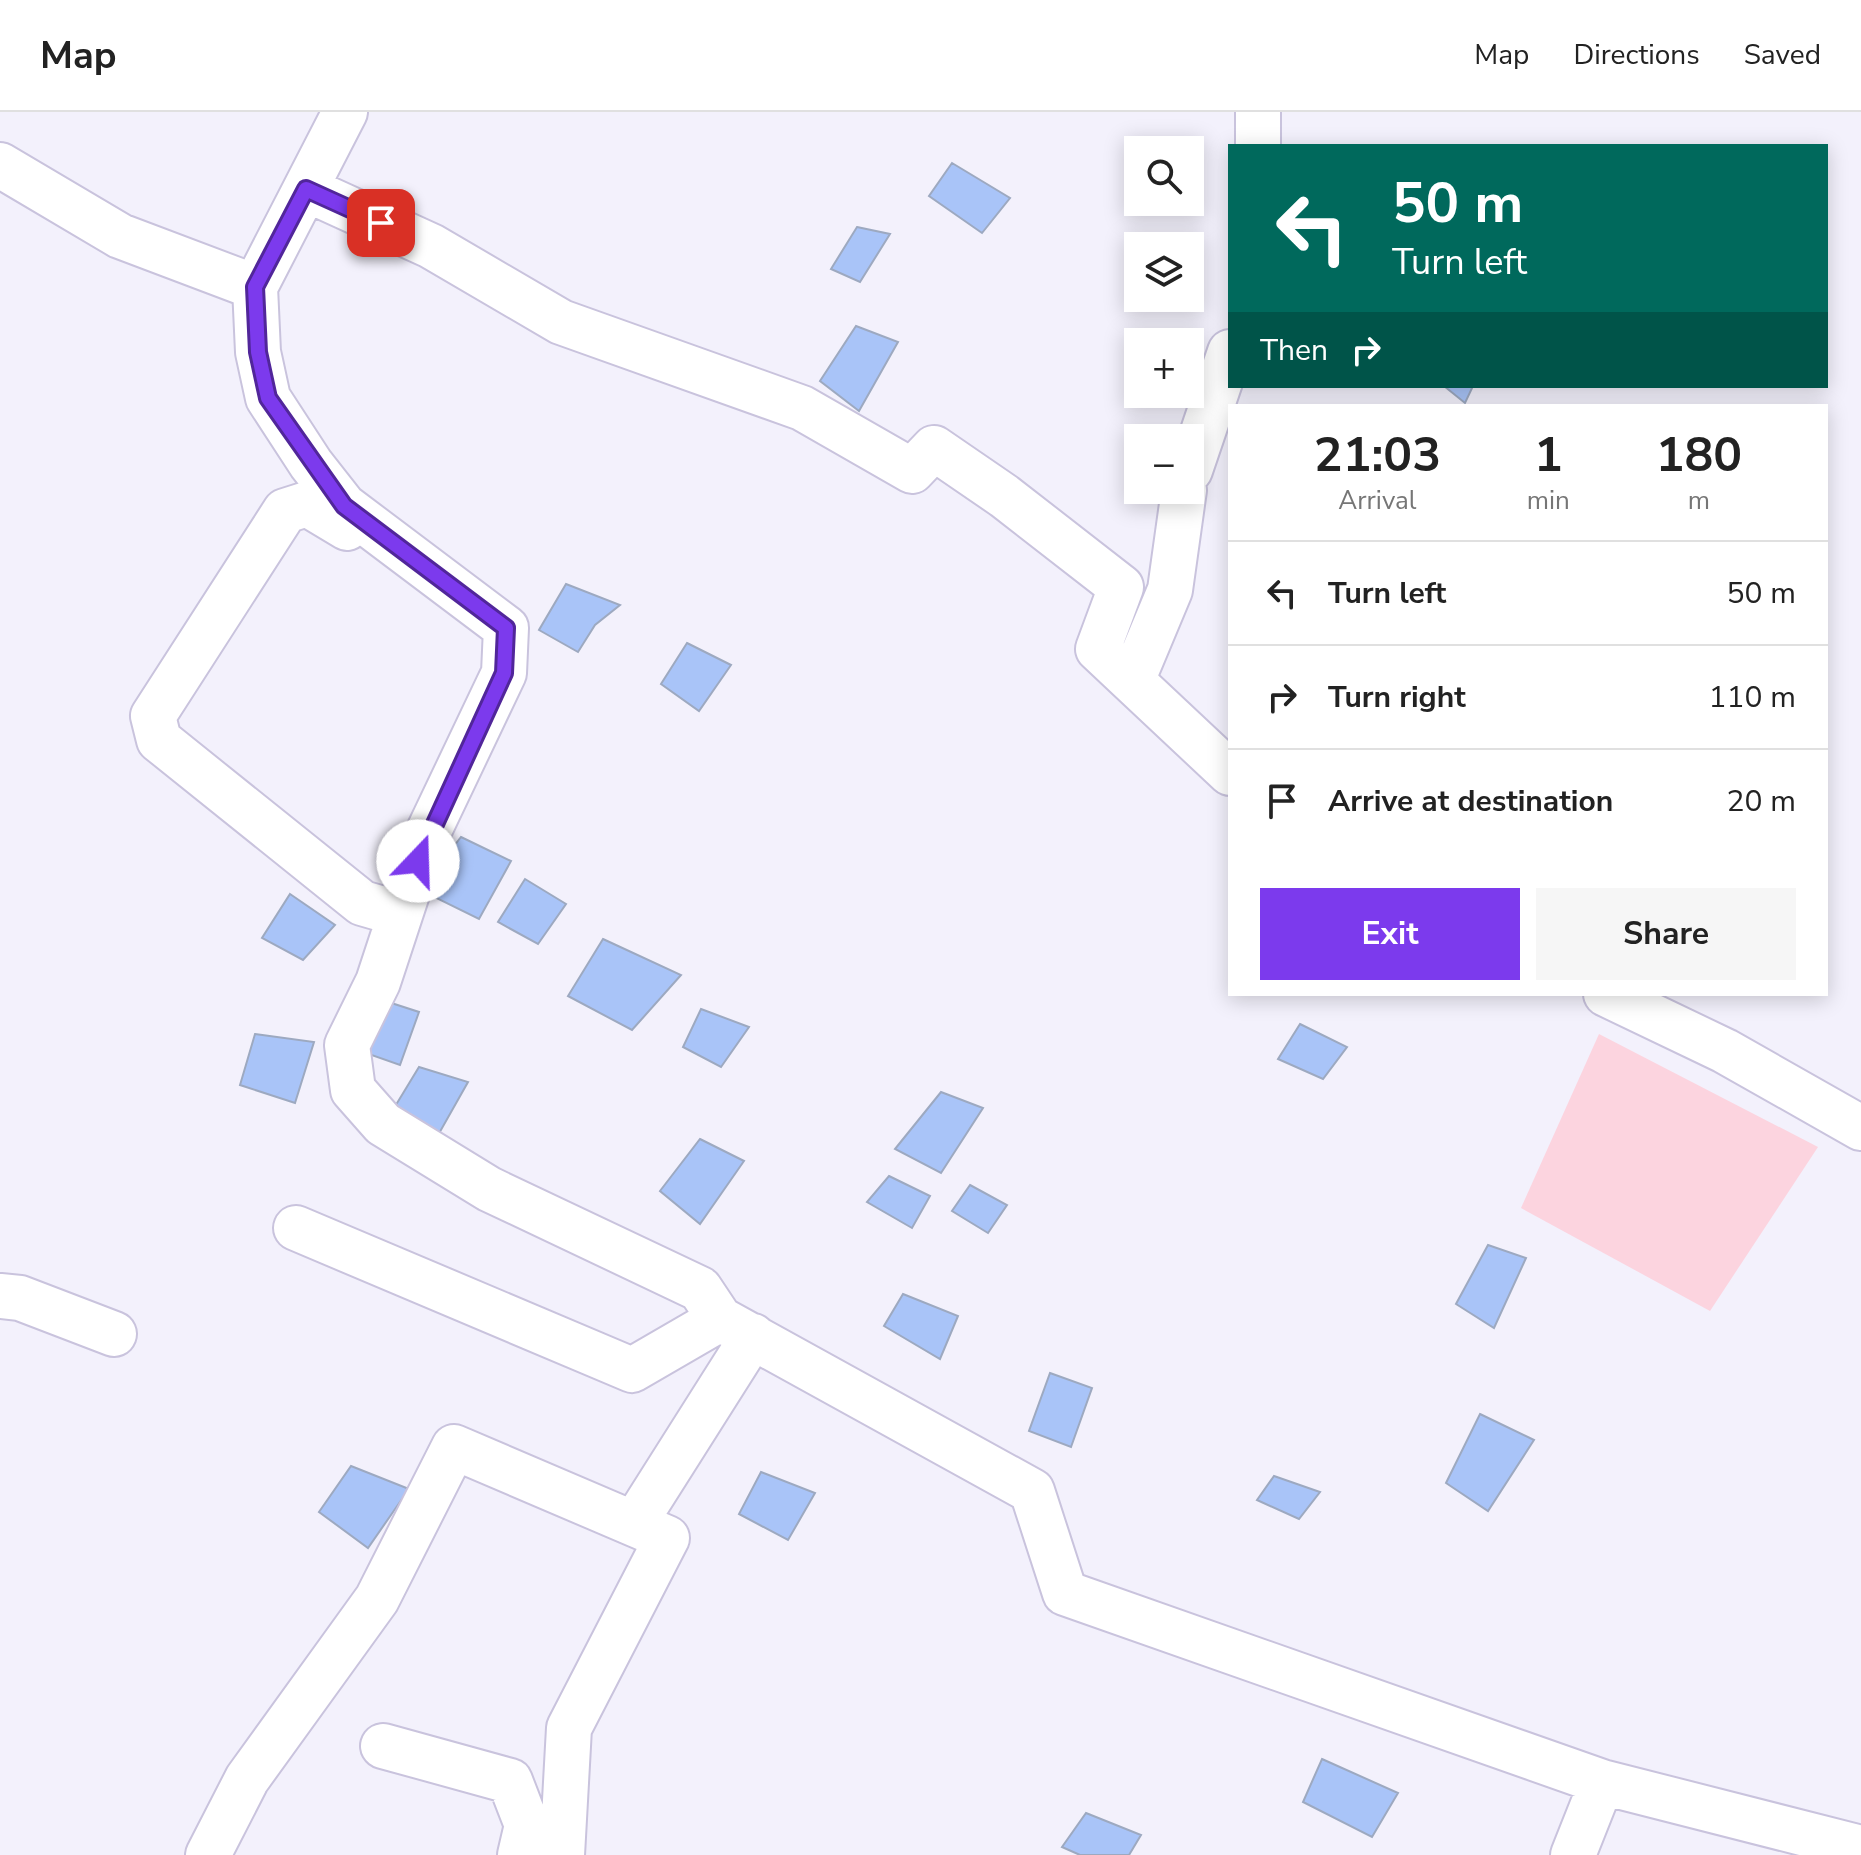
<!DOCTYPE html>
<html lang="en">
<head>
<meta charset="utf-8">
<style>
  :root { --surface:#fff; --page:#f6f6f6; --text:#222; --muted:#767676; --line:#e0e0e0; --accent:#7c3aed }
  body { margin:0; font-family:"Nunito Sans",sans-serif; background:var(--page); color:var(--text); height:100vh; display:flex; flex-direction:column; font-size:30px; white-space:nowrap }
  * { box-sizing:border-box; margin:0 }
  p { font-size:26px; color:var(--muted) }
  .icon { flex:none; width:44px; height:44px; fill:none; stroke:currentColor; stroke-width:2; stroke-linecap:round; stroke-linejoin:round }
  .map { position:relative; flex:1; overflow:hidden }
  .panel { position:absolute; left:1228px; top:292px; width:600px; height:592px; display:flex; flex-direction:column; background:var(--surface); border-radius:0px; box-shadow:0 4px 20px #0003 }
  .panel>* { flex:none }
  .banner { position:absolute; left:1228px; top:32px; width:600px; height:244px; border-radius:0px; box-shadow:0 4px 20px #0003; background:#00695c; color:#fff; overflow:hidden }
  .fabs { position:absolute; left:1124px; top:24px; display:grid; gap:16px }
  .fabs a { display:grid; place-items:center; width:80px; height:80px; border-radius:0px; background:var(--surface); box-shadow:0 4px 20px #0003; font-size:40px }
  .pin { position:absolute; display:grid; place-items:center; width:68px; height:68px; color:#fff; margin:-34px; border-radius:16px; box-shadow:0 4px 12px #0006 }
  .me { position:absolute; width:88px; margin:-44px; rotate:21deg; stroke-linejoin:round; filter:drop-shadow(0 0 6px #0008) }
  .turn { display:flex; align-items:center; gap:28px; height:168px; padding:0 32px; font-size:36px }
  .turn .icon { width:104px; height:104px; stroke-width:2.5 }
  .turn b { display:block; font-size:56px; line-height:68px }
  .then { display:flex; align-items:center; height:76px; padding:0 32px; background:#0003; gap:16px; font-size:30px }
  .eta { display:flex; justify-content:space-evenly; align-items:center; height:136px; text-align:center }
  .eta b { font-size:48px; font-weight:700; line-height:56px }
  .button { display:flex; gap:16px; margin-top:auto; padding:16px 32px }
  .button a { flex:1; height:92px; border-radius:0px; background:var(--accent); color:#fff; font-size:32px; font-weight:700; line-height:92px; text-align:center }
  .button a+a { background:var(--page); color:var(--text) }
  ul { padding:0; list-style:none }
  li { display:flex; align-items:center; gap:24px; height:104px; padding:0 32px; border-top:2px solid var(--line) }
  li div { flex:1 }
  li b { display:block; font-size:30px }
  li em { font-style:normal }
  header { display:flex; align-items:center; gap:48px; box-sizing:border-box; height:112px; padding:0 40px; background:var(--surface); border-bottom:2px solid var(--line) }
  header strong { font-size:38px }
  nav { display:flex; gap:44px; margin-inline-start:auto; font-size:28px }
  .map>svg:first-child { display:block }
  .green { fill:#fcd4df }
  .building { fill:#a9c4f8; stroke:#9da9c0; stroke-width:2 }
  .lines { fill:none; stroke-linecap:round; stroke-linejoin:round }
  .minor-casing { stroke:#c9c3dd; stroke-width:48 }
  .minor { stroke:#fff; stroke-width:44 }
  .route-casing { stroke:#51269a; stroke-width:20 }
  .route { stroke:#7c3aed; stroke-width:14 }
</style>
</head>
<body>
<header>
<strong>Map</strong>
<nav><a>Map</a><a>Directions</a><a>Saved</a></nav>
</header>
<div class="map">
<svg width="1861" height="1743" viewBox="0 0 1861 1743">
  <rect width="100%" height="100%" fill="#f3f1fc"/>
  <path class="green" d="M1599,922L1818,1035L1710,1199L1521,1096Z"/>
  <path class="building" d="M952,51L1010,86L982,121L929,84Z
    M857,115L890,122L860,170L831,157Z
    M856,214L898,230L859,299L820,269Z
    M1444,274H1473L1465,291Z
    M566,472L620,493L595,513L578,540L539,518Z
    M687,531L731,553L699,599L661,572Z
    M461,725L511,749L479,807L420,778Z
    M525,767L566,792L538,832L498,810Z
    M290,782L335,813L303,848L262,826Z
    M603,827L681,863L632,918L568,884Z
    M379,887L419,900L400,953L360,939Z
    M701,897L749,915L721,955L683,935Z
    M1300,912L1347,935L1323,967L1278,947Z
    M255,922L314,930L295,991L240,973Z
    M419,955L468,970L437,1025L391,1001Z
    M941,980L983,996L941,1061L895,1037Z
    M700,1027L744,1049L700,1112L660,1079Z
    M889,1064L930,1084L912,1116L867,1090Z
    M970,1073L1007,1093L988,1121L952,1099Z
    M1488,1133L1526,1146L1494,1216L1456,1192Z
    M903,1182L958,1204L940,1247L884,1214Z
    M1050,1261L1092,1276L1071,1335L1029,1319Z
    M1480,1302L1534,1328L1488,1399L1446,1371Z
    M351,1354L409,1377L368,1436L319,1400Z
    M761,1360L815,1381L788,1428L739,1402Z
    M1274,1364L1320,1380L1299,1407L1257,1388Z
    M1322,1647L1398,1681L1372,1725L1303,1690Z
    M1086,1701L1141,1723L1129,1743H1080L1062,1735Z"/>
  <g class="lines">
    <defs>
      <path id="minor" d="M1258,0V34
        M0,53L120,124L255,175L258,240L268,286L311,352L344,394L506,516L504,561L425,727L378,870L347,933L353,978L383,1012L489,1077L700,1177L720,1207
        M306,77L431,134L561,210L802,296L912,359L934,336L1004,384L1121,475L1098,537L1132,569
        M255,175L345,0
        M1190,358L1230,240
        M1184,378L1170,478L1132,569L1230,661
        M355,407L347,416L307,392L285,399L153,604L159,628L362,791L400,802
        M1606,882L1725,939L1861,1016
        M296,1116L632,1258L720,1207L1032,1379L1065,1481L1602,1670L1861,1736
        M0,1184L20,1186L114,1222
        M634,1412L753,1224
        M383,1634L510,1669L527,1713L520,1743
        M208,1743L247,1667L377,1487L454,1335L667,1426L569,1616L562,1743
        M1573,1743L1602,1670"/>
    </defs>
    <use href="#minor" class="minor-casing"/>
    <use href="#minor" class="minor"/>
  </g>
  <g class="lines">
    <defs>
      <path id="route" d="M381,111L306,77L255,175L258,240L268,286L344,394L506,516L504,561L418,749"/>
    </defs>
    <use href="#route" class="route-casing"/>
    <use href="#route" class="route"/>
  </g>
</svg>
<div class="fabs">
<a><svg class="icon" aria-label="search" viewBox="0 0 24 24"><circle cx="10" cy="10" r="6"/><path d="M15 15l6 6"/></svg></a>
<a><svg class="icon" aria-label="layers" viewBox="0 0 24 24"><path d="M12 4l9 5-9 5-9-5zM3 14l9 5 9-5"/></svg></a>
<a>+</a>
<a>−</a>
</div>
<div class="pin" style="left:381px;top:111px;background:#d93025"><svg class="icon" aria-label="arrive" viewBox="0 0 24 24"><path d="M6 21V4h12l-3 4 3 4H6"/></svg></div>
<svg class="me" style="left:418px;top:749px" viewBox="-20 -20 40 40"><circle r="19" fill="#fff"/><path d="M0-13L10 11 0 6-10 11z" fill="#7c3aed"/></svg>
<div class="banner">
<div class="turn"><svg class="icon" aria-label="left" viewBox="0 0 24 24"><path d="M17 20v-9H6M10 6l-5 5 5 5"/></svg><div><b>50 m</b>Turn left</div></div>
<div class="then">Then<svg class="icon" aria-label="right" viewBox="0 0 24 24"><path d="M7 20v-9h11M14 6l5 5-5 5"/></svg></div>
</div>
<section class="panel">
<div class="eta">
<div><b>21:03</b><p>Arrival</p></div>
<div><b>1</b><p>min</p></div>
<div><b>180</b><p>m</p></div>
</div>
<ul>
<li><svg class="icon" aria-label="left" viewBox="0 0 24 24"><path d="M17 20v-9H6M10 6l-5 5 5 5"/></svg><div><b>Turn left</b></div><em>50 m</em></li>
<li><svg class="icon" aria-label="right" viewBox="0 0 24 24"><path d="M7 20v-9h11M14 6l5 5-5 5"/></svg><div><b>Turn right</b></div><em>110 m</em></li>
<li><svg class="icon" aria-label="arrive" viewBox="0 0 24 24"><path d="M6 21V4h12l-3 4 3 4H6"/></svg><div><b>Arrive at destination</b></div><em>20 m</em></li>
</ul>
<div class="button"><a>Exit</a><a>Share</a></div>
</section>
</div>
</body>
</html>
